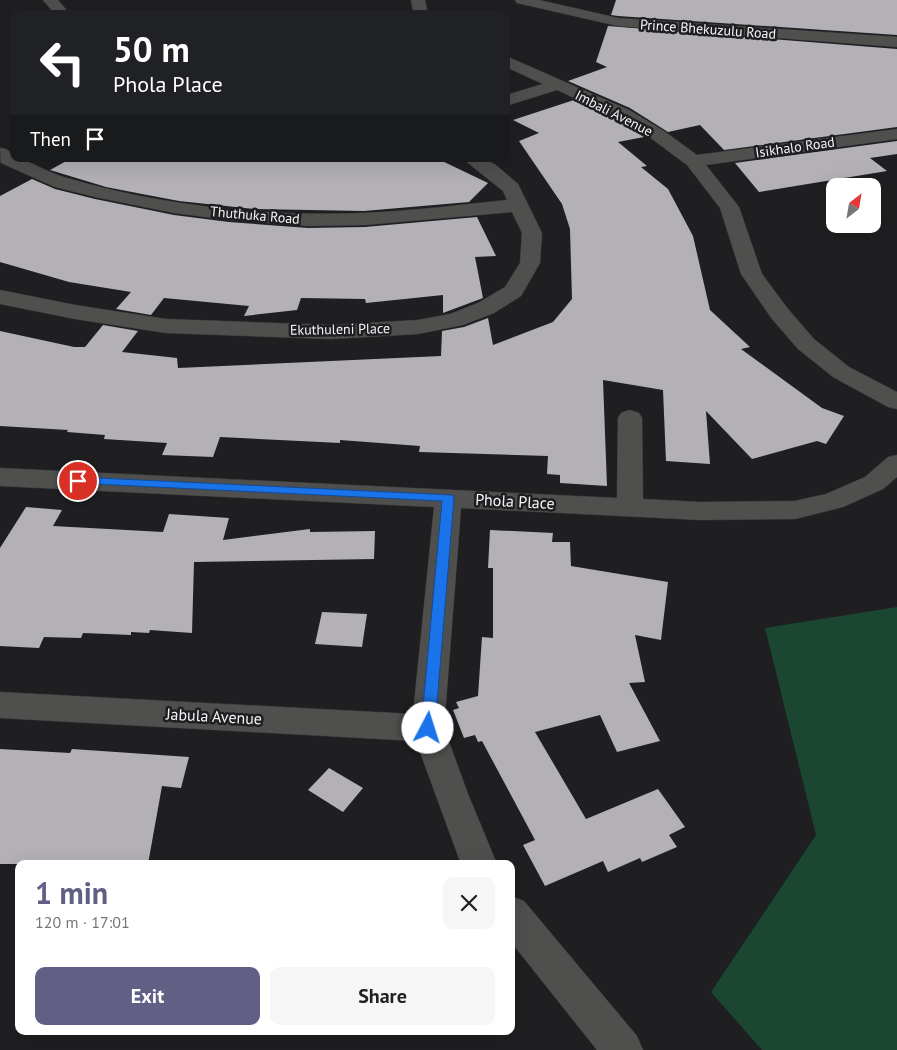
<!DOCTYPE html>
<html lang="en">
<head>
<meta charset="utf-8">
<style>
  :root { --surface:#fff; --page:#f6f6f6; --text:#202124; --muted:#757577; --accent:#616084 }
  body { margin:0; font-family:"PT Sans",sans-serif; background:var(--page); color:var(--text); height:100vh; display:flex; flex-direction:column; font-size:19px; white-space:nowrap }
  * { box-sizing:border-box; margin:0 }
  p { font-size:16px; color:var(--muted) }
  .icon { flex:none; width:28px; height:28px; fill:none; stroke:currentColor; stroke-width:2; stroke-linecap:round; stroke-linejoin:round }
  .map { position:relative; flex:1; overflow:hidden }
  .drawer { position:absolute; left:15px; top:860px; width:500px; height:175px; display:flex; flex-direction:column; background:var(--surface); border-radius:10px; box-shadow:0 5px 20px #0002 }
  .drawer>* { flex:none }
  .top-card { position:absolute; left:10px; top:10px; width:500px; height:152px; border-radius:10px; box-shadow:0 5px 20px #0002; background:#202124; color:#fff; overflow:hidden }
  .needle { width:32px; rotate:31deg }
  .fabs { position:absolute; left:826px; top:178px; display:grid; gap:10px }
  .fabs a { display:grid; place-items:center; width:55px; height:55px; border-radius:10px; background:var(--surface); box-shadow:0 5px 20px #0002; font-size:25px }
  .pin { position:absolute; display:grid; place-items:center; width:42px; height:42px; color:#fff; margin:-21px; border:2px solid #fff; border-radius:50%; box-shadow:0 1px 5px #0007 }
  .me { position:absolute; width:55px; margin:-28px; rotate:5deg; stroke-linejoin:round; filter:drop-shadow(0 0 4px #0008) }
  .turn { display:flex; align-items:center; gap:18px; height:105px; padding:0 20px; font-size:22px }
  .turn .icon { width:65px; height:65px; stroke-width:2.5 }
  .turn b { display:block; font-size:35px; line-height:42px }
  .then { display:flex; align-items:center; height:48px; padding:0 20px; background:#0003; gap:10px; font-size:19px }
  .round { display:grid; place-items:center; flex:none; width:52px; height:52px; border-radius:10px; background:var(--page) }
  .headline { display:flex; align-items:center; justify-content:space-between; height:85px; padding:0 20px }
  h1 { font-size:30px; font-weight:600; line-height:38px; color:var(--accent) }
  .cta { display:flex; gap:10px; margin-top:auto; padding:10px 20px }
  .cta a { flex:1; height:58px; border-radius:10px; background:var(--accent); color:#fff; font-size:20px; font-weight:600; line-height:58px; text-align:center }
  .cta a+a { background:var(--page); color:var(--text) }
  .map>svg:first-child { display:block }
  .green { fill:#1b4632 }
  .building { fill:#b3b1b6 }
  .lines { fill:none; stroke-linecap:round; stroke-linejoin:round }
  .minor-casing { stroke:#39383b; stroke-width:1 }
  .minor { fill:#4f4f4d; fill-rule:evenodd }
  .route { fill:#1a73e8; stroke:#114b97 }
  .labels { text-anchor:middle; dominant-baseline:central; stroke-width:5; stroke-linejoin:round; paint-order:stroke }
  .far-street-label { font-size:14px; fill:#f4f3f6; stroke:#1f1e21 }
  .street-label { font-size:16px; fill:#f4f3f6; stroke:#1f1e21 }
</style>
</head>
<body>
<div class="map">
<svg width="897" height="1050" viewBox="0 0 897 1050">
  <rect width="100%" height="100%" fill="#1f1e21"/>
  <path class="green" d="M897,607V1050H762L711,992L816,835L765,628Z"/>
  <path class="building" d="M616,0H897V35L618,16L611,15Z
    M608,26L897,49V127L724,150L700,125L668,132L630,108L568,81L607,67L596,62Z
    M574,100L616,120L644,137L618,142L647,166L641,167L668,189L693,236L710,310L750,347L741,349L822,408L844,416L826,444L817,441L752,459L706,411L710,464L666,461L663,390L603,380L607,486L560,483V475L547,474L548,456L419,452L420,446L340,440V443L220,437L213,457L162,455L167,443L104,439L105,435L67,432L68,430L0,426V331L74,347H85L103,325L138,331L122,352L177,358L178,368L441,356L442,331L464,327L488,318L493,345L553,322L572,299L570,229L562,204L519,141L539,133L513,120Z
    M897,141V154L870,158L887,171L759,192L735,163Z
    M70,159H438L488,183L469,202L364,211L254,209L179,201L142,194L106,187L50,170Z
    M32,179L55,189L95,199L174,215L229,222L308,228L365,227L477,217L496,256L475,257L483,298L443,313V295L366,303L365,299L301,298L297,310L244,316L249,306L164,298L151,315L116,309L131,292L69,282L0,262V196Z
    M26,507L62,510L53,526L163,532L169,514L229,518L223,540L310,529V532L375,531L374,559L194,562L192,633L150,630L149,633L131,632V635L83,633L81,638L44,637L39,648L0,646V548Z
    M490,530L553,533L552,542H570L571,566L668,582L661,640L635,635L645,682L629,683L660,741L617,752L600,715L535,732L586,819L658,789L685,827L669,835L677,847L642,862L640,858L608,872L603,861L545,886L523,845L535,840L482,741L478,742L475,735L464,738L453,710L459,708L456,702L478,696L482,637L493,638V568H488Z
    M322,612L367,614L362,647L315,644Z
    M0,749L70,753L72,749L189,757L181,788L162,786L148,864H0Z
    M329,768L363,788L343,812L308,790Z"/>
  <g class="lines">
    <defs>
      <path id="minor" d="M43,0H58L70,14H55Z
        M411,0H425L428,14H414Z
        M515,0H539L618,18L897,37V47L618,26L517,3Z
        M506,56L629,110L664,131L697,155L897,129V139L706,165L739,207L762,274L788,309L814,339L849,367L897,392V409L888,407L833,377L798,349L772,319L741,274L720,208L687,165L652,139L617,118L557,90L506,106V95L543,84L506,67Z
        M0,148L6,149L14,155V159H22C38,166 54,175 71,179C161,206 270,217 364,213C411,211 459,205 507,200L503,191L463,159H485L496,165L518,184L542,233L540,263L521,296L494,313L463,325L418,334L331,339L166,333L75,319L0,304V290L75,305L166,319L331,325L418,320L450,314L478,303L505,287L520,263L522,233L512,212L365,225L308,226L229,220L174,213L95,197L55,187L1,163Z
        M630,410L639,413L642,418L643,499L700,502L795,501L826,494L865,477L888,457L897,455V477L883,489L843,507L795,519L700,520L461,508L444,728L468,794L497,864H461L416,741L0,718V692L413,714L434,507L0,486V468L617,498L618,418L621,413Z
        M511,896L524,901L637,1036L643,1050H597L511,942Z"/>
    </defs>
    <use href="#minor" class="minor-casing"/>
    <use href="#minor" class="minor"/>
  </g>
  <path class="route" d="M78,477L452,495L454,498L435,728L433,732L428,733L423,732L421,728L442,501L74,483L72,481Z"/>
  <g class="labels">
    <g class="far-street-label">
      <text transform="translate(708 29) rotate(4)">Prince Bhekuzulu Road</text>
      <text transform="translate(614 113) rotate(27)">Imbali Avenue</text>
      <text transform="translate(795 147) rotate(-8)">Isikhalo Road</text>
      <text transform="translate(255 215) rotate(5)">Thuthuka Road</text>
      <text transform="translate(340 329) rotate(-1)">Ekuthuleni Place</text>
    </g>
    <g class="street-label">
      <text transform="translate(515 501) rotate(3)">Phola Place</text>
      <text transform="translate(214 716) rotate(3)">Jabula Avenue</text>
    </g>
  </g>
</svg>
<div class="fabs">
<a><svg class="needle" viewBox="-14 -14 28 28"><path d="M0-13l5 13h-10z" fill="#e53935"/><path d="M0 13l5-13h-10z" fill="#757577"/></svg></a>
</div>
<div class="pin" style="left:78px;top:481px;background:#d93025"><svg class="icon" aria-label="arrive" viewBox="0 0 24 24"><path d="M6 21V4h12l-3 4 3 4H6"/></svg></div>
<svg class="me" style="left:428px;top:728px" viewBox="-20 -20 40 40"><circle r="19" fill="#fff"/><path d="M0-13L10 11 0 6-10 11z" fill="#1a73e8"/></svg>
<div class="top-card">
<div class="turn"><svg class="icon" aria-label="left" viewBox="0 0 24 24"><path d="M17 20v-9H6M10 6l-5 5 5 5"/></svg><div><b>50 m</b>Phola Place</div></div>
<div class="then">Then<svg class="icon" aria-label="arrive" viewBox="0 0 24 24"><path d="M6 21V4h12l-3 4 3 4H6"/></svg></div>
</div>
<section class="drawer">
<div class="headline"><div><h1>1 min</h1><p>120 m · 17:01</p></div><a class="round"><svg class="icon" aria-label="close" viewBox="0 0 24 24"><path d="M6 6l12 12M18 6L6 18"/></svg></a></div>
<div class="cta"><a>Exit</a><a>Share</a></div>
</section>
</div>
</body>
</html>
